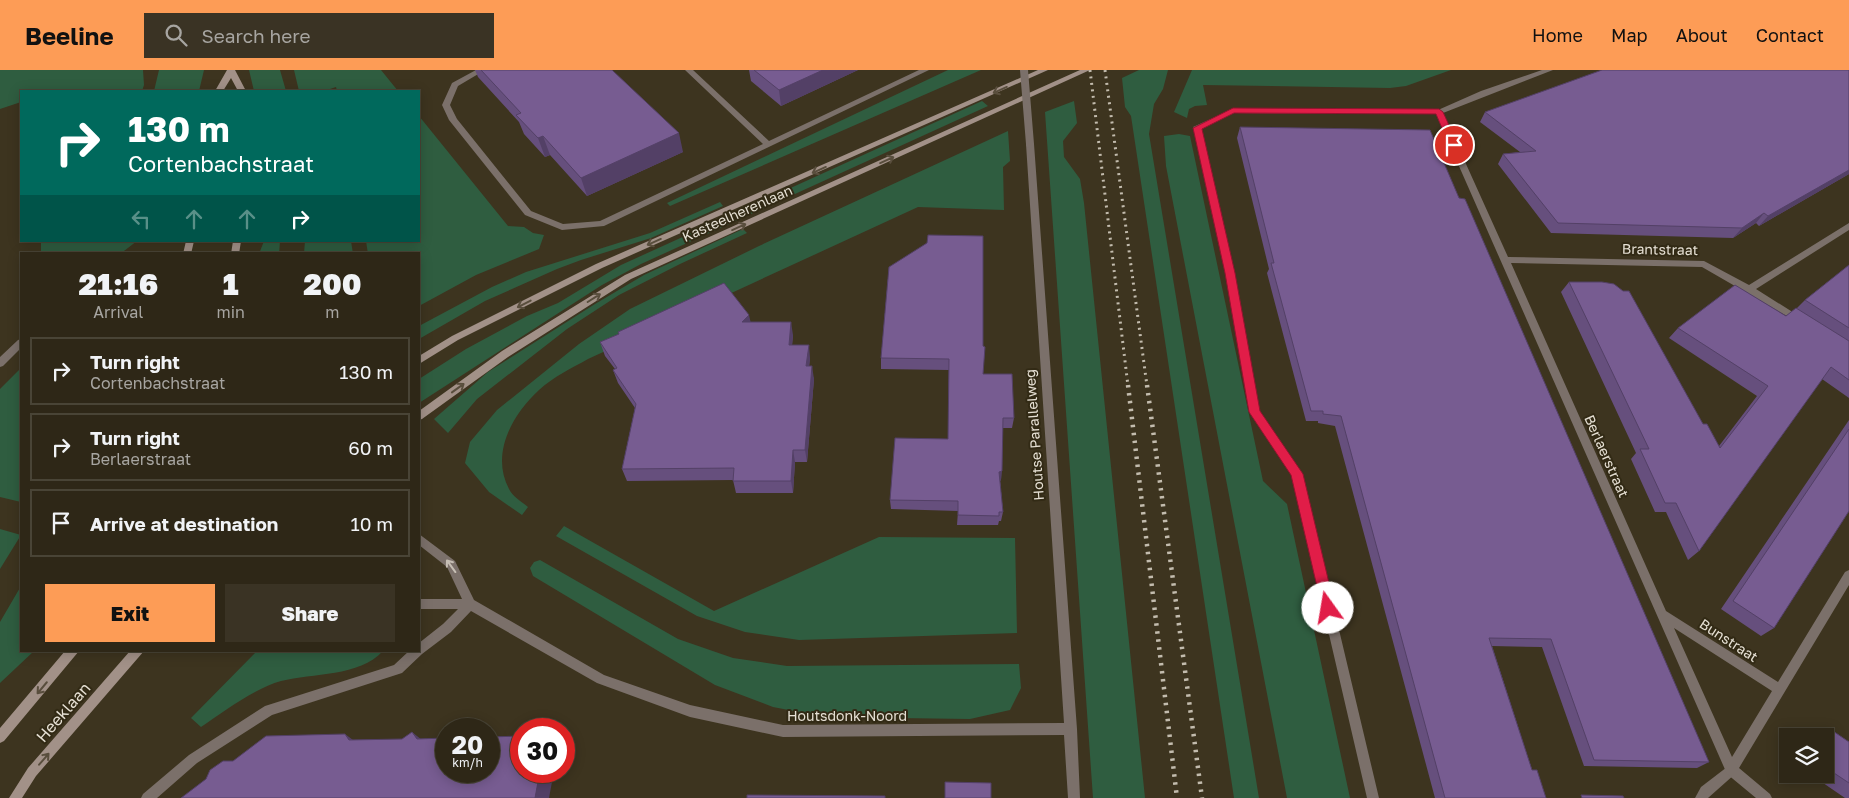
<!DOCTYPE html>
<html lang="en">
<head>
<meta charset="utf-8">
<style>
  :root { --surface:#2e2717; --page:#3a3324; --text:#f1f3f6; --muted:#a7a5a1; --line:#494436; --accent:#fd9c56 }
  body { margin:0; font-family:"Golos Text",sans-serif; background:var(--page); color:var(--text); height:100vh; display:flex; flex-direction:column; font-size:19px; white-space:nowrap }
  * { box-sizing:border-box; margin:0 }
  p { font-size:16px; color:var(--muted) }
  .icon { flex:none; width:28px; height:28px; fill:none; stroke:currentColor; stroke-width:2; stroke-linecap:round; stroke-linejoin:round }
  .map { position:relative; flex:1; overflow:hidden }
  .details { position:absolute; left:20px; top:182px; width:400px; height:400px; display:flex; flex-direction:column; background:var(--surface); border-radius:0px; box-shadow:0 2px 12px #0003,0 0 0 1px var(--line) }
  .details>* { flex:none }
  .hud { position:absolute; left:20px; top:20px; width:400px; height:152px; border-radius:0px; box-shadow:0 2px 12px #0003,0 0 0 1px var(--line); background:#00695c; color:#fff; overflow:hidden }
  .tools { position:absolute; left:1779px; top:658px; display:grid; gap:10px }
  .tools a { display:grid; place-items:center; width:55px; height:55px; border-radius:0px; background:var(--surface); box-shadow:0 2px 12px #0003,0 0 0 1px var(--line); font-size:25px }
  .speed { position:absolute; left:435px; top:648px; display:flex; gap:10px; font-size:25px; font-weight:700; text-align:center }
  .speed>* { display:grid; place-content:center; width:65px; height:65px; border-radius:50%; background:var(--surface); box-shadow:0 2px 12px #0003,0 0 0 1px var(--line); line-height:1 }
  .speed small { font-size:12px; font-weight:400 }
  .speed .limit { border:8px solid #d22; background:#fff; color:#111 }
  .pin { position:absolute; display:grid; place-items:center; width:42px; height:42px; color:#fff; margin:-21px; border:2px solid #fff; border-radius:50%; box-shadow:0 1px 5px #0007 }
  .me { position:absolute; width:55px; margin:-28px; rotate:347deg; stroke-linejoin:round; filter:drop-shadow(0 0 4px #0008) }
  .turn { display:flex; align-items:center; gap:18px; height:105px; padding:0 25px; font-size:22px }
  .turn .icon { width:65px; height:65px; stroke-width:2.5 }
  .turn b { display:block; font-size:35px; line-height:42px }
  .lanes { display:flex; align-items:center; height:48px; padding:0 25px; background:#0003; justify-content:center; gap:25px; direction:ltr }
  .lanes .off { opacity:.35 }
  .eta { display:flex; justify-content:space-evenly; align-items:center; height:85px; text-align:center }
  .eta b { font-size:30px; font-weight:800; line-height:35px }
  .button { display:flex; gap:10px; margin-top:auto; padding:10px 25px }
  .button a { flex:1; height:58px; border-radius:0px; background:var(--accent); color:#111; font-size:20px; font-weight:800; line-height:58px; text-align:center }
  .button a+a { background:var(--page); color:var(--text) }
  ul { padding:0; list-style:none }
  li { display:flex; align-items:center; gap:15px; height:68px; margin:0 10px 8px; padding:0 15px; border:2px solid var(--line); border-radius:0px }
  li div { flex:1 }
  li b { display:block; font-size:19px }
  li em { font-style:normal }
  header { display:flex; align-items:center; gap:30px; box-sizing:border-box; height:70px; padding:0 25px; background:var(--accent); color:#111 }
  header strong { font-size:24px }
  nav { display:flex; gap:28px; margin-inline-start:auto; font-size:18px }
  .search { width:350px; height:45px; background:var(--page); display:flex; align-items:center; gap:12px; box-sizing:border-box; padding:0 18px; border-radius:0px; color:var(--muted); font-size:19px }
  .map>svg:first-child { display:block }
  .green { fill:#2f5d40 }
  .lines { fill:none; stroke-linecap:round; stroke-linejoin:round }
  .lane { fill:#7b706a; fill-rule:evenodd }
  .street { fill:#7b706a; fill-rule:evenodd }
  .secondary { fill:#a29188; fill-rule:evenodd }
  .rail-far1 { stroke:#c3bcae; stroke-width:3; stroke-dasharray:2 4.5; stroke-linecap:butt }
  .rail { stroke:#c3bcae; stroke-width:4.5; stroke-dasharray:2.5 5.5; stroke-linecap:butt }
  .street-bridge { stroke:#7b706a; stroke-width:8 }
  .wall { fill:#664f7d }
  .shaded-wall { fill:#534066 }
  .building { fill:#775c91; stroke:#534066 }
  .oneway { stroke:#594e3d }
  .oneway2 { stroke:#c6beb4 }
  .route { fill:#e11d48; stroke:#92132f }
  .labels { text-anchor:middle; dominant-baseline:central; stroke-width:4; stroke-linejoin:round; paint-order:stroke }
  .street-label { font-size:14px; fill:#e6e0d4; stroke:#322a15 }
  .near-street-label { font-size:16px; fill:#e6e0d4; stroke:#322a15 }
</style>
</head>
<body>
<header>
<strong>Beeline</strong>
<div class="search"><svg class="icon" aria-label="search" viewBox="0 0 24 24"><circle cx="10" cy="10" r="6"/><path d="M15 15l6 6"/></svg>Search here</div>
<nav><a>Home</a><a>Map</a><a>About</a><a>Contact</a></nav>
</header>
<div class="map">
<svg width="1849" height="728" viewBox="0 0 1849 728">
  <rect width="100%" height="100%" fill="#3d341f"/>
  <path class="green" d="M0,0H143L144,15L142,21H21V32L0,39Z
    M159,0H204L199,21H154Z
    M249,0H280L286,21H254Z
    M294,0H381L398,21H337L336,17L324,21H299Z
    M948,0H981L670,136L667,133Z
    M1139,0H1168L1163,19L1154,34L1149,64L1259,728H1234L1131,46L1125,37L1122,8Z
    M1192,0H1451L1406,16L1390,18L1203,15L1207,35L1195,36L1189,39L1187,48L1174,42Z
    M982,31L988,36L641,194L602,215L419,333V309L466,279L527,246L558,233L621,195Z
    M1074,31L1077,53L1063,71L1064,87L1080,109L1084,133L1145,728H1093L1045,42Z
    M419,46L508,156L524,157L533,163L544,165L539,179L476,205L419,236V184H368L366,171H419Z
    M1008,61L1010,91L1003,97L1004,140L918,137L588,289C572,298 553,307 539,320C513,344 490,383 509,419C512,426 522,432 528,437L522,445L489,422L465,393L470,372L497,340L579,274L630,239L759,176Z
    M1179,64L1190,66L1263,411L1287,434L1350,728H1287L1166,96L1164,66Z
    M720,132L723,136L651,168L581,190L557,199L485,231L419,269V256L492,217L526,202L650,163Z
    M743,159L747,163L680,194L619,225L567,259L477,329L448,363L434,349L488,302L595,234L644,205Z
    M41,171H137L120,184H41Z
    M264,171H280L279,184H259Z
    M305,171H351L353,184H304Z
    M21,298V432L0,427V319Z
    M564,456L714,541L879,467L1015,468L1017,563L799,570L745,562L697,546L556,466Z
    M0,459L21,465L0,499Z
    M540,490L678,569L733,588L787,596L1019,594L1021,618L1010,640L970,649L825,647L773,637L715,615L533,506L530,498L534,492Z
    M21,516V581H34L0,613V552Z
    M257,581H383C359,607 313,603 281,611C255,618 223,642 201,657L191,648Z"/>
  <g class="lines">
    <path class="lane" d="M1731,694L1735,696L1737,700L1735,704L1708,728H1695L1701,717Z"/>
    <path class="street" d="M476,0H485L458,16L450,35L457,49L531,141L563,154L600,151L763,74L685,0H693L769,71L919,0H929L604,156L562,160L525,145L449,50L442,35L452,13Z
      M1542,0H1553L1443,43L1508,187L1704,191L1749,215L1849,153V160L1756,219L1802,248L1804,250L1802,252L1799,253L1702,197L1511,193L1666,541L1778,612L1845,502L1849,500V515L1739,698L1770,724L1772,728H1756L1727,704L1436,44L1234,43L1201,58L1234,203L1259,341L1302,404L1379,728H1367L1292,405L1249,342L1226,203L1193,57L1233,39L1438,40L1481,21ZM1674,558L1772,621L1732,687Z
      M1030,71L1034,74L1077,659L1080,728H1068L1064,665L783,667L690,647L597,613L471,541L451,562L422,584L402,603L272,645L197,693L157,728H141L143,724L189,685L265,636L394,595L409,581H419V573L443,554L458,539H419V529H462L447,497L419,475V464L455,491L474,530L604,605L690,635L783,655L1064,653L1026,74Z
      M21,269V278L3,296L0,297V287L18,270Z"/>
    <path class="secondary" d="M227,0H235L246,21H238L231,8L223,21H215Z
      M1038,0H1048L602,198L458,270L419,294V286L452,266L596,194Z
      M1080,0H1090L631,209L508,287L422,349L419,350V341L502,281L625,205Z
      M186,171H194L191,184H183Z
      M233,171H241L239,184H231Z
      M65,581H79L4,671L0,673V658Z
      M130,581H144L36,706L22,728H9L28,698Z"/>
    <path class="rail-far1" d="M1090,0L1128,316
      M1105,0L1147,316"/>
    <path class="rail" d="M1128,315L1177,728
      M1147,315L1202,728"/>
    <path class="street-bridge" d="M1024,0L1030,74"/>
  </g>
  <path class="wall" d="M475,0H612L683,82L587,126L550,85L545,87L524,64L519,52L478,7Z
    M749,0H858L781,36L751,11Z
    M1849,0V104L1759,156L1756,153L1733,168L1551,163L1498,94L1503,84L1520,82L1480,52L1485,42Z
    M1240,57L1459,128L1709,692L1697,698L1584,696L1542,577L1492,576L1532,700L1546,728H1435L1335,356L1318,353V351H1306L1267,203L1269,199L1237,68Z
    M1849,195V328L1822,309L1699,481L1688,490L1666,442H1655L1631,389L1636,383L1561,222L1569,212L1703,354L1719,376L1757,326L1669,268L1678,258L1786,246L1797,238L1805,230Z
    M889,197L983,304L1014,348L1012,358H1003L1001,410L1000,411L1003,442L1001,451H999L998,455H957L958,441L891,439L890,430L948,369L949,300L881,299V288Z
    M751,252L793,265L792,275L810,288L809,296L814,309L807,392H795L793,423H736L733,410L627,411L622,399L635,338L618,313L613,300L615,299L605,286L600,272L619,264Z
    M1849,350V441L1774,558L1761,566L1721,539Z
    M1833,661L1849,672V728H1845L1810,704H1825V666H1822Z"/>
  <path class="shaded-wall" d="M823,0H858L781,36L779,20Z
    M679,63L683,82L587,126L581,108Z
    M543,66L550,85L545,87L538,68Z
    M1849,100V104L1759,156L1768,146Z
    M1764,143L1756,153L1733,168L1742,158Z
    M749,245L752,258L742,252Z
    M791,252L793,265L791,288L789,275Z
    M809,275L810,288L808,308L806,296Z
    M812,296L814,309L807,392L805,380Z
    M793,380L795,392L793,423L791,411Z
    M1002,401L1001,410L998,412L999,402Z
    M412,662L427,674L417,669Z
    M345,664L361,676L349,670Z
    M540,701H554L549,728H535Z"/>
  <path class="building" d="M481,0H612L679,63L581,108L543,66L538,68L516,45L521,43Z
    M754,0H823L779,20Z
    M1602,0H1849V100L1768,146L1764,143L1742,158L1558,153L1503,84L1536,81L1485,42Z
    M1240,57L1430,60L1459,128L1465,129L1709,692L1594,690L1551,569L1489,568L1532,700H1537L1546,728H1445L1341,346L1323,344V341H1311L1271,193H1274Z
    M928,165L983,166V276L985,277L983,304H1012L1014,348H1003L1002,401L999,402L1003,442H999V446L958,445V431L890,430L895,368L948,369L949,289L881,288L889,197L927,173Z
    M1849,195V258L1805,230Z
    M1569,212H1602L1614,214L1623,221H1629L1703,354H1707L1720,378L1768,316L1678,258L1735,215L1786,246L1796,238L1849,271V310L1831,297L1699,481L1676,433H1665L1640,379H1649Z
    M724,213L749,245L742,252H791L789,275H809L806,296H812L805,380H793L791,411H733L734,398L622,399L636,334L613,300L617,298L600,272L619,264L618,262Z
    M1849,359V441L1774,558L1733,531Z
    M1833,661L1849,672V713L1825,697V675Z
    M412,662L417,669L446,668V701H489V667L521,666V701H540L535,728H181L206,709L210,700L223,691H233L266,666L345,664L349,670L402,669Z
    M945,712L991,713V728H945Z
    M747,725L885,726V728H747Z
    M1581,725L1623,726L1624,728H1582Z"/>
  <defs><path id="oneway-shaft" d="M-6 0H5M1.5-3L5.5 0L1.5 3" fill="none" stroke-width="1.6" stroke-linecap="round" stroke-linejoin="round" transform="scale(1.25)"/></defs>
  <g class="oneway">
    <use href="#oneway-shaft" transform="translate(1000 20) rotate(156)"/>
    <use href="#oneway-shaft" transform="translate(887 90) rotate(-24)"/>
    <use href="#oneway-shaft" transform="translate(819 100) rotate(156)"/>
    <use href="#oneway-shaft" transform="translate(739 157) rotate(-24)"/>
    <use href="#oneway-shaft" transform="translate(654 172) rotate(156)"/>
    <use href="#oneway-shaft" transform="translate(594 228) rotate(-32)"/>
    <use href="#oneway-shaft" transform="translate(524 234) rotate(153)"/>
    <use href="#oneway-shaft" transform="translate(458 318) rotate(-36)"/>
    <use href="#oneway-shaft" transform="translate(42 618) rotate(130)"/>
    <use href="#oneway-shaft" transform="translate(44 689) rotate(-49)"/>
  </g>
  <use class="oneway2" href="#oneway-shaft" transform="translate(451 496) rotate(-126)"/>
  <path class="route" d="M1233,38L1439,39L1443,42L1458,75L1457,77H1450L1436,44L1234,43L1202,59L1235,203L1260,341L1303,404L1335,538L1333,542L1328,543L1324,542L1322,538L1291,405L1249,342L1225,203L1193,58Z"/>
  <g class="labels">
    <g class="street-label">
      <text transform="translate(737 143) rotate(-24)">Kasteelherenlaan</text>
      <text transform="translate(1660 179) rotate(1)">Brantstraat</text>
      <text transform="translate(1034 365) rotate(-94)">Houtse Parallelweg</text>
      <text transform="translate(1607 386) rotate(66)">Berlaerstraat</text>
      <text transform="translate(1729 570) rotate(33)">Bunstraat</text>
      <text x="847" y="645">Houtsdonk-Noord</text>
    </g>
    <g class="near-street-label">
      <text transform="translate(63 642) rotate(-49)">Heeklaan</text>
    </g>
  </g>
</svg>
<div class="tools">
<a><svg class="icon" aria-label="layers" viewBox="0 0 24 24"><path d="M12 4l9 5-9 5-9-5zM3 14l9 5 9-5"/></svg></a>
</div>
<div class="speed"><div>20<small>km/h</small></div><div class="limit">30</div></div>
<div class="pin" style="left:1454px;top:75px;background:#d93025"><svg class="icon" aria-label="arrive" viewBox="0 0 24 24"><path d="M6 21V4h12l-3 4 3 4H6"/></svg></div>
<svg class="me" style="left:1328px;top:538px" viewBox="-20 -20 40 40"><circle r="19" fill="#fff"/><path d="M0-13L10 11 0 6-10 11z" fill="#e11d48"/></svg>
<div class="hud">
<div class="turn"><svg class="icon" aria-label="right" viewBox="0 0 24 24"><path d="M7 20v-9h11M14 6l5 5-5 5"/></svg><div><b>130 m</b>Cortenbachstraat</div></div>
<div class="lanes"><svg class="icon off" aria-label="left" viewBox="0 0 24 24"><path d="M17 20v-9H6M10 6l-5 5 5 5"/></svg><svg class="icon off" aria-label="ahead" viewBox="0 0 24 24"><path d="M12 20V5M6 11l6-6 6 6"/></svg><svg class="icon off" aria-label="ahead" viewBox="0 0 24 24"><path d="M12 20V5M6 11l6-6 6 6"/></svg><svg class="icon" aria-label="right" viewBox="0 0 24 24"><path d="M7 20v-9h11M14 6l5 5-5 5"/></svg></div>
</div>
<section class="details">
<div class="eta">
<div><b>21:16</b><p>Arrival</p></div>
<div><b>1</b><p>min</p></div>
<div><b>200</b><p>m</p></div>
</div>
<ul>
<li><svg class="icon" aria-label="right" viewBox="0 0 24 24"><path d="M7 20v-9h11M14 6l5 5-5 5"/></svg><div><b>Turn right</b><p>Cortenbachstraat</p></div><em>130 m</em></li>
<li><svg class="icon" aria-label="right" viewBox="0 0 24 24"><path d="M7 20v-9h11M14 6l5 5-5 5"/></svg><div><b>Turn right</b><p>Berlaerstraat</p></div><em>60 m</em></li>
<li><svg class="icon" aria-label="arrive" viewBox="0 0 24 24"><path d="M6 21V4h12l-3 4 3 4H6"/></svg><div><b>Arrive at destination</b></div><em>10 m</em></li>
</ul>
<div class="button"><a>Exit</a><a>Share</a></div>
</section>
</div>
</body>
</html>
